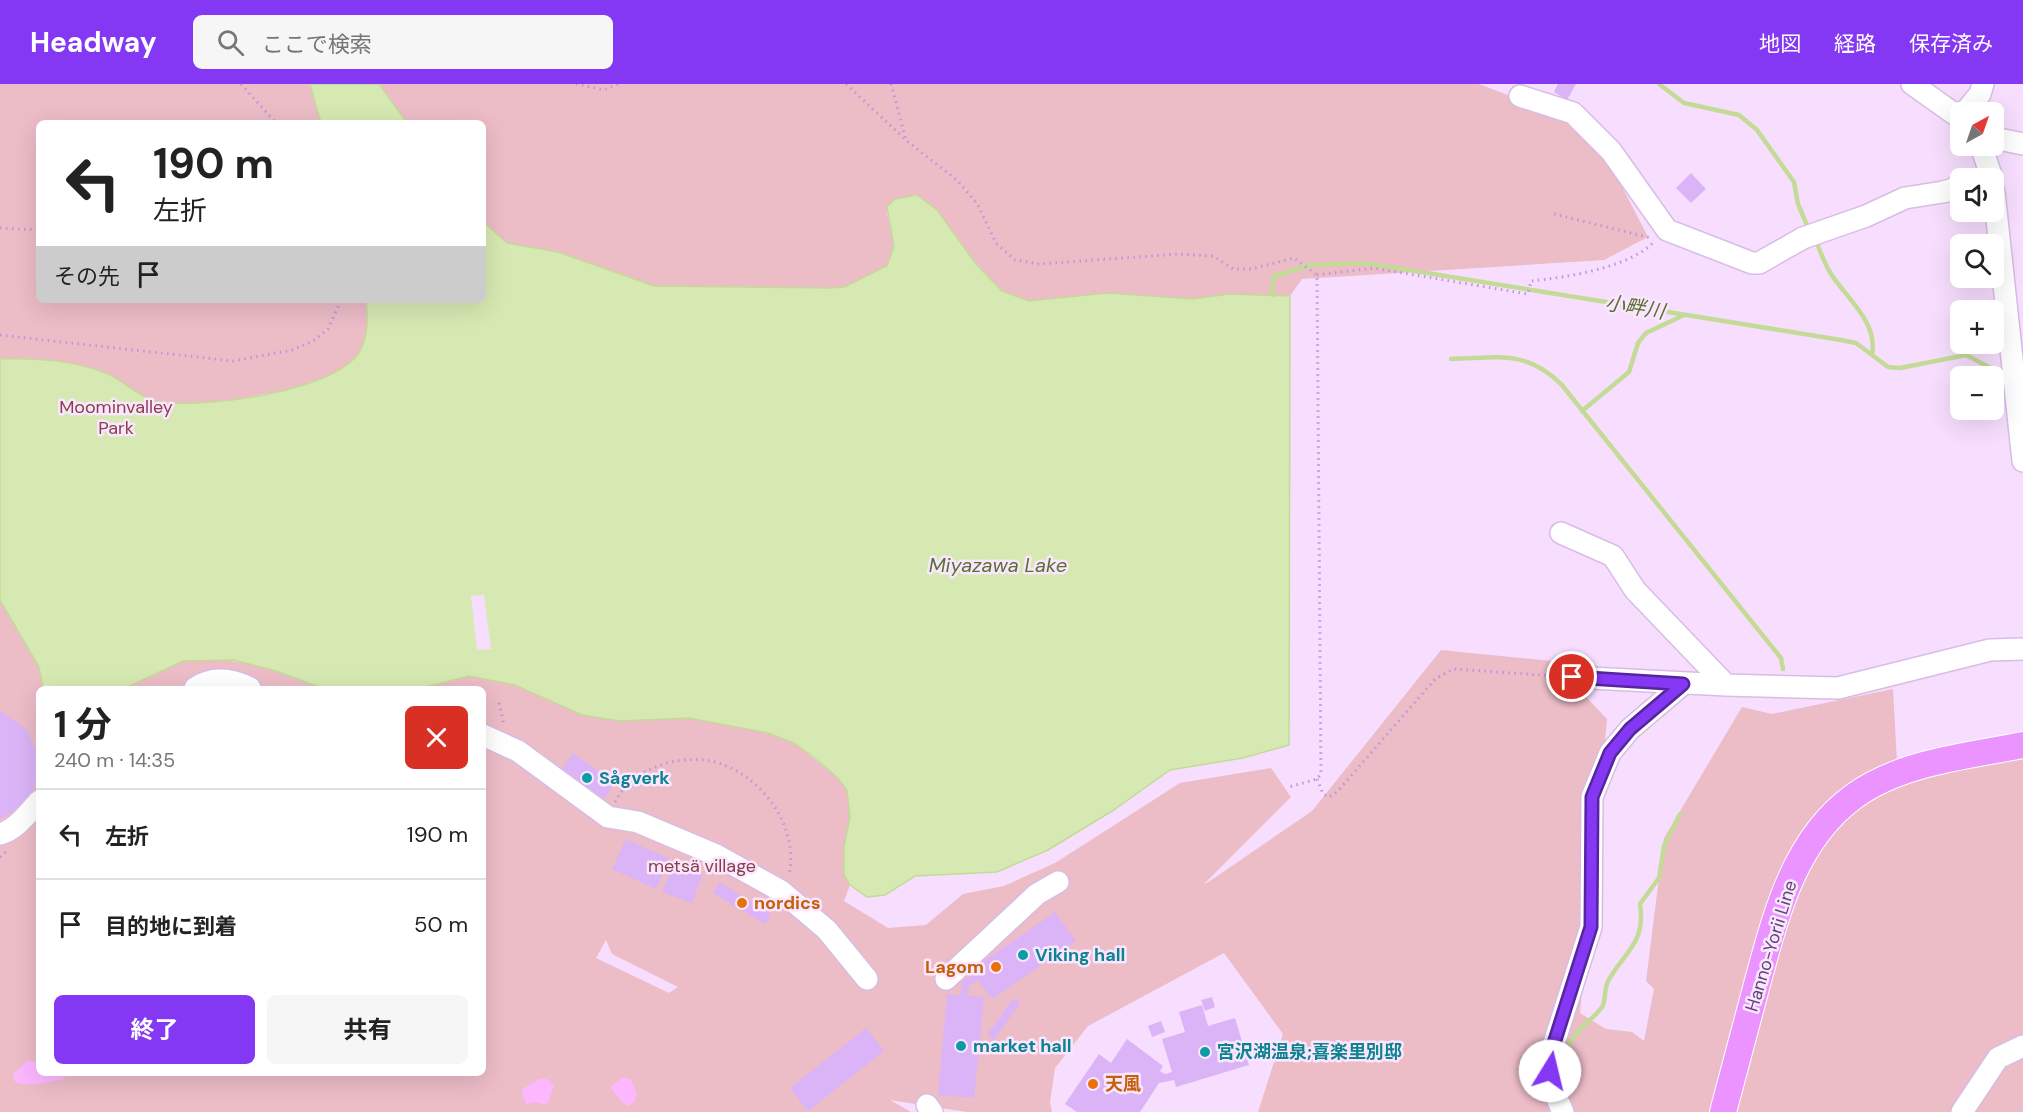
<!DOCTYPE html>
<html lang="ja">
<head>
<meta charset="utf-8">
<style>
  :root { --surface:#fff; --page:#f6f6f6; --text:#222; --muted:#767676; --line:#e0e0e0; --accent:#8438f3 }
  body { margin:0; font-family:"DM Sans","Noto Sans JP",sans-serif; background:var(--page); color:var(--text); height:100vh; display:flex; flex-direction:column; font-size:22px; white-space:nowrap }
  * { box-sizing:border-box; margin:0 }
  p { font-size:20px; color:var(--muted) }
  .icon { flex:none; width:33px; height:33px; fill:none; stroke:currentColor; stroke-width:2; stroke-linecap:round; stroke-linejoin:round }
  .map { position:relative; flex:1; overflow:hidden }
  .sheet { position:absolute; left:36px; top:602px; width:450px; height:390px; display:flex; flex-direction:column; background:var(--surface); border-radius:9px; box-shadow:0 6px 24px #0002 }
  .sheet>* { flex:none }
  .banner { position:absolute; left:36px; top:36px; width:450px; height:183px; border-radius:9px; box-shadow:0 6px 24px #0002; background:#fff; color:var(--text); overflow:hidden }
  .needle { width:39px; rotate:40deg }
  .tools { position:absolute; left:1950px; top:18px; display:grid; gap:12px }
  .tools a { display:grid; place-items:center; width:54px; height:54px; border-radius:9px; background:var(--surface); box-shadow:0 6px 24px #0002; font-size:30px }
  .pin { position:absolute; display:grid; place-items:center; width:51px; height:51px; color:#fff; margin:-26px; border:3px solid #fff; border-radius:50%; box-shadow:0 2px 6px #0007 }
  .me { position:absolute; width:66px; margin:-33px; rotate:9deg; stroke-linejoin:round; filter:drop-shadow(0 0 4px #0008) }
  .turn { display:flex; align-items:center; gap:21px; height:126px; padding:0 18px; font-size:27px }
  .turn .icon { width:78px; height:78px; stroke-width:2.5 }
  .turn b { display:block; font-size:42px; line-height:51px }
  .then { display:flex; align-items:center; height:57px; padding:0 18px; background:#0003; gap:12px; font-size:22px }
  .round { display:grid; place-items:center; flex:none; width:63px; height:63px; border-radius:9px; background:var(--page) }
  .overview { display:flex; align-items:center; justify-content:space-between; height:102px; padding:0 18px }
  h1 { font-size:36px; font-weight:700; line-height:45px }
  .primary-button { display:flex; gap:12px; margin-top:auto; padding:12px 18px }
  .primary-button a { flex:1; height:69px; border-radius:9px; background:var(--accent); color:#fff; font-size:24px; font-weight:700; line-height:69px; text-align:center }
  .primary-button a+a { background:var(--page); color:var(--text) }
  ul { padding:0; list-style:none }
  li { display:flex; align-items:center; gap:18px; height:90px; padding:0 18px; border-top:2px solid var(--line) }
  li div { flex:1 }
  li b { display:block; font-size:22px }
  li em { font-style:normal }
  header { display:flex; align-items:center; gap:36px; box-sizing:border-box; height:84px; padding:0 30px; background:var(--accent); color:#fff }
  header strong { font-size:28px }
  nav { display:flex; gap:33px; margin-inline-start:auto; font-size:21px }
  .search { width:420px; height:54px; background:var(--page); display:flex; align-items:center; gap:15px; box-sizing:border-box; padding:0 21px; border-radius:9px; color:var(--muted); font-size:22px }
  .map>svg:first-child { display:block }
  .green { fill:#ecbcc7; fill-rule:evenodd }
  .sand { fill:#fcb7ff }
  .water { fill:#d7e9b2; stroke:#c4db97; stroke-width:1.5 }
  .pier { fill:#f7defe }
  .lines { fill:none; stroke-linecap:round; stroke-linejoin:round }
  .stream { stroke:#c4db97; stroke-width:4.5 }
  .building { fill:#dab4f6 }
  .minor-casing { stroke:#d7bde5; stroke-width:24 }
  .major-casing { stroke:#fff; stroke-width:28 }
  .path { stroke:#bd97da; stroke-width:3; stroke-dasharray:1.5 4.5; stroke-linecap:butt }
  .minor { stroke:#fff; stroke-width:21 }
  .major { stroke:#eb94ff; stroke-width:26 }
  .route-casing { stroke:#56249e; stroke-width:15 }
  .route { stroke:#8438f3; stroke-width:10 }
  .culture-dot { fill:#0f9aa8; stroke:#fae6ff; stroke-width:2 }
  .food-dot { fill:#e8710a; stroke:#fae6ff; stroke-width:2 }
  .labels { text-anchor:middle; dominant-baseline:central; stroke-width:5; stroke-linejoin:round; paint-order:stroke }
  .park-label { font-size:18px; fill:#894049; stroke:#fae6ff }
  .culture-label { font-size:18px; font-weight:bold; fill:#0d838f; stroke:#fae6ff; text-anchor:start }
  .food-label { font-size:18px; font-weight:bold; fill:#c56008; stroke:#fae6ff; text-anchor:start }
  .street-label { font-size:18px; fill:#5f4576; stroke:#fae6ff }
  .water-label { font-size:20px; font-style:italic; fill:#5a6f32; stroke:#fae6ff }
</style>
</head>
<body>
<header>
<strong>Headway</strong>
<div class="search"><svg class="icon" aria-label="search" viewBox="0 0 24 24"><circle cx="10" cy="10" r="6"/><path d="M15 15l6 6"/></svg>ここで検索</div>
<nav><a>地図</a><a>経路</a><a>保存済み</a></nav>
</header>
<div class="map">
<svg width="2023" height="1028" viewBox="0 0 2023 1028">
  <rect width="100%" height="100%" fill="#f7defe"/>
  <path class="green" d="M0,0H310L321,39H39V216H366C368,232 369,251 361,267C342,302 268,308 233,316L216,576C243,576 300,590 322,604H39V988H483V604H422L469,592L515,601L582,631L620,637L690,634L768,649L794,659L837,693L847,706L850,733L844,763V790L850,801L844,817L888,844L926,841L963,810L1004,802L1055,779L1180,699L1271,684L1291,713L1204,800L1210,797L1312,727L1441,566L1552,577L1607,635L1580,929L1606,945L1632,948L1644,957L1654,905L1646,897L1664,754L1742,623L1772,630L1893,605L1898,697L2023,672V1028H1258L1283,950L1224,869L1088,942L1055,984L1050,1018L1052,1028H967L890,1016L911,1028H0ZM606,856L612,870L678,903L669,909L596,874Z
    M379,0H1479L1591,43L1648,153L1604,176L1302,195L1290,212L1230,210L1193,215L1107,209L1029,217L1002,207L976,180L887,129L894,162L887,182L845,203L830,204L654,202L558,168L507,159L483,138V39H407Z"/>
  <path class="sand" d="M28,976L39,979V988L70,989L62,996C46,997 31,1004 15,998L13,990Z
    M623,993L630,995L637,1009L635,1017L629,1022L623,1019L610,1003Z
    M539,995H547L554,1002L547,1021L534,1018L526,1020L521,1006Z"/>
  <path class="water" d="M310,0H379L407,39H321Z
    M917,111L937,126L976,180L1002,207L1029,217L1107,209L1193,215L1230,210L1290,212L1289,661L1243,674L1170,686L1112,727L1048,766L997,788L915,792L885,811L867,813L850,801L844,790V763L850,733L847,706L837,693L812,672L794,659L768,649L689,634L620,637L582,631L515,601L469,592L422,604H322L276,587L234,576L183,577L125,604H43L39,583L0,516V275C37,274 73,276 108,290C124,297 138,313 155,317C198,326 341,308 361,265C369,250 368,232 366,216H483V138L507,159L558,168L654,202L830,204L845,203L887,182L894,162L887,123L895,115Z"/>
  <path class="pier" d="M484,511L491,565L477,566L471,512Z"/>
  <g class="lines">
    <path class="stream" d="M1659,0L1684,19L1739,31L1757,46L1794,98L1798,120L1809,146
      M1815,155C1820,166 1824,179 1831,190C1848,216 1878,238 1872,271
      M1273,211V193L1309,181L1365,179L1841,256L1856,259L1888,283L1900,284L1966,271L2004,291
      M1451,275C1497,274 1525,265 1561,300L1781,574L1783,585
      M1582,327L1629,288L1638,259L1646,249L1682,232
      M1566,1011C1561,989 1562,969 1576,950C1584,940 1595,933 1602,923C1606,917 1604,905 1608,897C1625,867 1646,859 1640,820L1659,794L1664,762L1680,730"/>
  </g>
  <path class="building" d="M1558,0H1576L1567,16L1554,8Z
    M1691,89L1706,105L1691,119L1676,104Z
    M0,627L19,639L28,648L36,667L38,687L33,706L21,722L0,735Z
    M573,669L615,699L601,719L559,689Z
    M626,755L670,775L656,805L612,785Z
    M674,778L703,790L692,819L662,808Z
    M719,798L771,830L765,840L713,809Z
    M1055,828L1076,857L992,915L978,896L969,902L968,912L984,913L974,1014L938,1011L947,910L960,911L962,898L973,889L971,886Z
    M1212,913L1215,923L1205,927L1201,916Z
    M1014,914L1020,919L994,956L987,951Z
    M1202,921L1208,942L1235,934L1249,981L1176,1003L1174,996L1159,999L1140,1028H1077L1065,1020L1099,970L1111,979L1127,955L1163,982L1160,987L1165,990L1172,988L1162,955L1185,948L1179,928Z
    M1161,937L1165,948L1152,953L1148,942Z
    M866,944L884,967L808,1027L790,1004Z"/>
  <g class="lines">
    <defs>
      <path id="minor" d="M1912,0L1960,34
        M1520,12L1573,29L1611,67L1667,146L1752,179H1759L1803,154L1866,132L1905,114L1943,108L1954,105L1960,99
        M1965,28L1980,10L1983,0
        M1994,54L2023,60
        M1981,62L1992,94
        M1994,108L2023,377
        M1561,449L1613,472L1635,506L1726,601
        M1572,593L1726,601L1838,604L1990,566L2023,565
        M195,604C213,592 232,595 250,604
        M483,651L518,667L608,733L638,738L716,771L781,807L827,846L867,895
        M0,750C16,746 28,729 39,717
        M946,895L1037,810L1058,798
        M927,1021L932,1028
        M1563,1028L1550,999L1549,975L1591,843L1592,713L1610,669L1630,645L1683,600
        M1962,1028L1998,974L2023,962"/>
      <path id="major" d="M1723,1028C1734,987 1745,946 1756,904C1775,835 1792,758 1853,713C1900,678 1968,672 2023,661"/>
    </defs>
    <use href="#minor" class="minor-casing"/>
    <use href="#major" class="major-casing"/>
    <path class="path" d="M241,0L276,39
      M576,0L604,6L618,0
      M846,0L907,57L958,97L978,121L996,159L1015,176L1039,180L1179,170L1213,172L1233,185H1251L1294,174L1317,191L1321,690L1317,695L1289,703
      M891,0L906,56
      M1554,130L1651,154
      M0,144L39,146
      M1317,191L1374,184L1528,210L1531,197C1568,193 1629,184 1655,157
      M0,251L233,277L292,266L313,257L328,245L341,216
      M483,618H485
      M499,619L504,641
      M1317,695L1323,710L1329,713L1337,708L1436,594L1454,585L1555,592
      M615,718C633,682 688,666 724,681C766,697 799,746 789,791
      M0,773L7,767"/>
    <use href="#minor" class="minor"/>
    <use href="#major" class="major"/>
  </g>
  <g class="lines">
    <defs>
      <path id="route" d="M1550,987L1549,975L1591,843L1592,713L1610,669L1630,645L1683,600L1572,593"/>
    </defs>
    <use href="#route" class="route-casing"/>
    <use href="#route" class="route"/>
  </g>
  <g class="culture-dot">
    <circle cx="587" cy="694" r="6"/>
    <circle cx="1023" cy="871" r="6"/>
    <circle cx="961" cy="962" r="6"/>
    <circle cx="1205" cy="968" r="6"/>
  </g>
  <g class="food-dot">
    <circle cx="742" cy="819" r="6"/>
    <circle cx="996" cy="883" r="6"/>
    <circle cx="1093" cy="1000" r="6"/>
  </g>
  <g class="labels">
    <g class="park-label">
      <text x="116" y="323">Moominvalley<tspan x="116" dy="21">Park</tspan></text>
      <text x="702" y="782">metsä village</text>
    </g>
    <g class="culture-label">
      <text x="599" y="694">Sågverk</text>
      <text x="1035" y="871">Viking hall</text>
      <text x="973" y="962">market hall</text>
      <text x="1217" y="968">宮沢湖温泉;喜楽里別邸</text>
    </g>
    <g class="food-label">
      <text x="754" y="819">nordics</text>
      <text x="984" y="883" text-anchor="end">Lagom</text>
      <text x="1105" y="1000">天風</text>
    </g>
    <g class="street-label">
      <text transform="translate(1771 862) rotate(-73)">Hanno-Yorii Line</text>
    </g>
    <g class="water-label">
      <text transform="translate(1635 223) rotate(9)">小畔川</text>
      <text x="998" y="481">Miyazawa Lake</text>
    </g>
  </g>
</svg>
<div class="tools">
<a><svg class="needle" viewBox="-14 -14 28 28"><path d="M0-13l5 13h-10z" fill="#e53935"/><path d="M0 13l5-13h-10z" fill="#767676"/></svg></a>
<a><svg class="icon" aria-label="sound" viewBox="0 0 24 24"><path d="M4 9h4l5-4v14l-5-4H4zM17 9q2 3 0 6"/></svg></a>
<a><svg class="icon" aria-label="search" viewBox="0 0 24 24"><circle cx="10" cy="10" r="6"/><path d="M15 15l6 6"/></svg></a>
<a>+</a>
<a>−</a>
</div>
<div class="pin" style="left:1572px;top:593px;background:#d93025"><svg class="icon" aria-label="arrive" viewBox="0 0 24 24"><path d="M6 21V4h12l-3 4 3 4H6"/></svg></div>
<svg class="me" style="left:1550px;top:987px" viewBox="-20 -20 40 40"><circle r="19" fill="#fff"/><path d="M0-13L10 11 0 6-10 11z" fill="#8438f3"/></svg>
<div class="banner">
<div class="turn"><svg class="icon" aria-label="left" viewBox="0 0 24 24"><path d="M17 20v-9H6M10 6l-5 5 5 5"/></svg><div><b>190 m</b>左折</div></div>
<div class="then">その先<svg class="icon" aria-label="arrive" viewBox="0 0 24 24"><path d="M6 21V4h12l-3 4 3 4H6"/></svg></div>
</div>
<section class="sheet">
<div class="overview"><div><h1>1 分</h1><p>240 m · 14:35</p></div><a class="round" style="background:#d93025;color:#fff"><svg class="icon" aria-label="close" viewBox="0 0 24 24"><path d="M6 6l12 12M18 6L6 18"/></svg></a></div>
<ul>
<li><svg class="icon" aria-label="left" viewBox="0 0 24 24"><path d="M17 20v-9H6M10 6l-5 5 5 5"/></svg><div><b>左折</b></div><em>190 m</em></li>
<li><svg class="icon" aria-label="arrive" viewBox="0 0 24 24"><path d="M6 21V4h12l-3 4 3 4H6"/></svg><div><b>目的地に到着</b></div><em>50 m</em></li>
</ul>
<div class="primary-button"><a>終了</a><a>共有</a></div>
</section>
</div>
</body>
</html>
